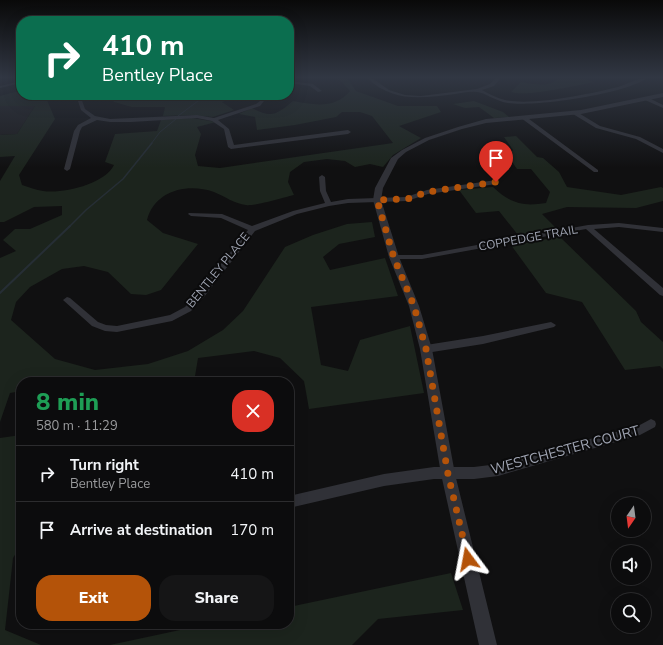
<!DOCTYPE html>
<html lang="en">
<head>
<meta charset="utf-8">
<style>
  :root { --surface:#0c0c0d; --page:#151516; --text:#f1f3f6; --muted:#9a9b9d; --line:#2c2c2e; --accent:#b45309 }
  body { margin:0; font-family:"Nunito Sans",sans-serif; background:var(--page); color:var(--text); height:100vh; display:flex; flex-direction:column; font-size:15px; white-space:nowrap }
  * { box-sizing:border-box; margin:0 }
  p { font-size:13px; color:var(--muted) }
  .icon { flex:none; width:22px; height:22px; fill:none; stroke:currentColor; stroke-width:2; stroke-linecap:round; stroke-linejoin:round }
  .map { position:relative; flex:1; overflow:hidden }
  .sheet { position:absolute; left:16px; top:377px; width:278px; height:252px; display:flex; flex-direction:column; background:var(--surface); border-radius:16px; box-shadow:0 4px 16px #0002,0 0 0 1px var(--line) }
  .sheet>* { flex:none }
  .hud { position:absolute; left:16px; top:16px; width:278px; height:84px; border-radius:16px; box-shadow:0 4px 16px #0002,0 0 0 1px var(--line); background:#0b6e4f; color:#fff; overflow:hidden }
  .needle { width:26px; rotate:194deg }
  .buttons { position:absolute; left:611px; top:497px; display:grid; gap:8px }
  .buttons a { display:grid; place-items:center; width:40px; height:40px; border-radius:50%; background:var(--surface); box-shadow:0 4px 16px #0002,0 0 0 1px var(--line); font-size:20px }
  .pin { position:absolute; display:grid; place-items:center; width:34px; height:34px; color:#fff; margin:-41px -17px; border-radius:50% 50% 50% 0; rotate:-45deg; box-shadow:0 0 4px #0007 }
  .pin .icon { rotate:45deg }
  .me { position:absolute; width:44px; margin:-22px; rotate:347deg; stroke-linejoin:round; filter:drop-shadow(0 0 3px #0008) }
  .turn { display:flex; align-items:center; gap:14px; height:84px; padding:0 20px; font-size:18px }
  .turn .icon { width:52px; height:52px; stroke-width:2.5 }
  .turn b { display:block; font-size:28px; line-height:34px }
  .round { display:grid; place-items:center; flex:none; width:42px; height:42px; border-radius:16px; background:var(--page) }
  .overview { display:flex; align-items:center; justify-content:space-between; height:68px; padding:0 20px }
  h1 { font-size:24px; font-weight:800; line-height:30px; color:#1e9e55 }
  .cta { display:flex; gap:8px; margin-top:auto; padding:8px 20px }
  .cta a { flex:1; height:46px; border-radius:16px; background:var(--accent); color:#fff; font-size:16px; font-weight:800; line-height:46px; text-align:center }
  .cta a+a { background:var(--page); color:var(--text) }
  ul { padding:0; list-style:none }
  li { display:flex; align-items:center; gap:12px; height:56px; padding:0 20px; border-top:1px solid var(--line) }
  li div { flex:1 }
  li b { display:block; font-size:15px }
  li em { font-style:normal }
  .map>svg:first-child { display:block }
  .built { fill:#1c1c1e }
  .green { fill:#1c241d }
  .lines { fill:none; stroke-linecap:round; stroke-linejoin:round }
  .stream-far2 { stroke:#262e35; stroke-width:1 }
  .stream-far1 { stroke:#262e35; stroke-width:1.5 }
  .stream { stroke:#262e35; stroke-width:2 }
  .minor { fill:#303137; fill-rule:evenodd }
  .tertiary { fill:#303137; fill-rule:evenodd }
  .route { stroke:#b45309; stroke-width:7; stroke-dasharray:0 12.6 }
  .labels { text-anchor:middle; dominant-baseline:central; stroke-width:4; stroke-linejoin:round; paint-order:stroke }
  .street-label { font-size:12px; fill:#a0a5b3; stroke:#0b0b0c }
  .near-street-label { font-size:14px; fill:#a0a5b3; stroke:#0b0b0c }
</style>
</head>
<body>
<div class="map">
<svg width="663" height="645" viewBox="0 0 663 645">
  <rect width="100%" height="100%" fill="#101011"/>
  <path class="built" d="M0,106H35L17,134L0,135Z"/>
  <path class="green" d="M332,78H347L356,91L398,106H437L441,112L399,126L421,138L393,155L383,167L370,164L355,167L345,161L327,159L304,162L290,172L288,182L294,195C285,197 252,207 246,205C235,204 224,196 214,192C188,183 155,190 147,220L163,233L198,244L161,290L146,295L131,294L108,272L84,266L62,269L30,287L16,302L11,320L55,359L95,370L148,364L188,351L223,330L243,311L285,247L313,235L347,224L372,222L375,237L339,244L323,257L330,270L385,258L398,296L311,307L321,365L348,371L360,340L410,326L424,393L309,409L304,381L280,358L254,351L198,358L194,382H21V391L10,393L0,422V258L16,251L3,240L15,229H30L62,215V206L34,207L4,222H0V181L15,156L0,157V135L17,134L35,106H0V96L19,91L21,92V95H31L47,100L55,119L19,175L22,185C29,187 36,190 43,191C63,194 105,184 114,165L105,162L115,134L157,131L161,120L192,118L216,122L197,127L201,134L195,155L198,166L220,168L393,143L372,116L360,112H342L336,117L295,125L257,130L255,117L239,114L252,108C272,119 277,114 293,101C315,105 335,109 350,91L341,81Z
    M558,78H584L593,82C575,86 527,97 511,92L521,82C533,84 550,88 558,78Z
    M110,95H235L233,98L222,102L234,110L213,117L192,115L163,116L165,107H132L114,102Z
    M474,101L503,112L509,117L494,118L479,107L465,108L453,104Z
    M516,136L537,157L543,158L559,172L567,187L621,195L661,187L663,188V201L636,208L567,207L542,214L557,229L518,235L499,211L476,213L459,190L493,187C510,203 522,207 546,203L550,192L531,169H517L508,156L513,150L504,137Z
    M560,237L636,311L641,322L663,342V369L660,366L625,370L582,302L546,293L511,245Z
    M21,435V545L13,558L5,630L41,645H0V438Z
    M451,573L463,610L378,619L352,645H110L208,624H289V607Z"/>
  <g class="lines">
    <path class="stream-far2" d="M178,116L206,95
      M151,144L160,132L176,119"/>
    <path class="stream-far1" d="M69,227L86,210L123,179L152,143"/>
    <path class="stream" d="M0,293L70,226"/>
    <path class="minor" d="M367,78H372L389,90L405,95L421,96L477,89L490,84L496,78H501L494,86L482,90C489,94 497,98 505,100C532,106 590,94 618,87C628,84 637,78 647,78C626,94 535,107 508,103C497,102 484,92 477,92C470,91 462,93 455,94C422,98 394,103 367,78Z
      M21,81V83L0,88V86Z
      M289,81L313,84L322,91L318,92L310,86L289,83Z
      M76,95H80L85,109L95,116L110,119L197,115L214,118L256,104L260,101V95H264V101L260,106L218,120L229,129L234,145L348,130L351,132L348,134L231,149L228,147L224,129L212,121L197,118L131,122H110L97,120L82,127L80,131L70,169L67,171L64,169L74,131L78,125L91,118L81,110Z
      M645,98H649L663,105V108L645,100Z
      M573,112H577L600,126L640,137L663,149V153L636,139L596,128L573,114Z
      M521,116H525L598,170V172H594L521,118Z
      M322,175L325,177L326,191L331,202L348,199L406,197L427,190L496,180L499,182L496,184L428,194L407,201L348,203L329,206L297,214L255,231L204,297L191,311L172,321L117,332L105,331L92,326L63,300L67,297L70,298L98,322L106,325L117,326L170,315L185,307L198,293L248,230L221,218L191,216L188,214L189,213L222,214L252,226L293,211L325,203L320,191L319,177Z
      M619,223L663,228V232L619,227L594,229L663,288V296L660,295L586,229L422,259H394L390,257L394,255H422L588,225Z
      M551,322L556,325L554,327L483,344L426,353L423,352L421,349L423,346L426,345L483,336Z
      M651,419L655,421L656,424L655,427L640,435L498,476L474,479H434L384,486L289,508V496L384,474L434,467H474L498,464L638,426Z"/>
    <path class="tertiary" d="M663,93V97L581,114L486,123L462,129L429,140L406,152L398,159L383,188L381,200L399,257L419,306L432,349L455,474L497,645H479L441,474L420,349L409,306L389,257L373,200L375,188L391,158L402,150L425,138L458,127L486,119L581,110Z"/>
  </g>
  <linearGradient id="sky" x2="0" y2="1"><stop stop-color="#090909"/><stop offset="0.46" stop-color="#313743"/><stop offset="1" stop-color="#313743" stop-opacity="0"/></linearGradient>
  <rect width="663" height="168" fill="url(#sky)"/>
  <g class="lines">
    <path class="route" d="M468,559L448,474L426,349L414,306L394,258L377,200L407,199L427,192L496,182"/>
  </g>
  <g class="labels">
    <g class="street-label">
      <text transform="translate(528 238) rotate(-10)">COPPEDGE TRAIL</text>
      <text transform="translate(218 270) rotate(-51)">BENTLEY PLACE</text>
    </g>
    <g class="near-street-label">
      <text transform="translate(565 450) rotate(-15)">WESTCHESTER COURT</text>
    </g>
  </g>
</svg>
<div class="buttons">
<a><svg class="needle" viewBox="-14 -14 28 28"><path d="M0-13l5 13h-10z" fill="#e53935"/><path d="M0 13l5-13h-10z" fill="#9a9b9d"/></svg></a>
<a><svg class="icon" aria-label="sound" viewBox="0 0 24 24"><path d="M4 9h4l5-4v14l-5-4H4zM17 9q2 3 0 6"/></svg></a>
<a><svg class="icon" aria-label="search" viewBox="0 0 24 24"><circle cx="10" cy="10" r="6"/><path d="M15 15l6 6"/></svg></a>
</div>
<div class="pin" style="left:496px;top:182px;background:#d93025"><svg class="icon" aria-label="arrive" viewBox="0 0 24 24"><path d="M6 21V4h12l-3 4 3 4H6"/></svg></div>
<svg class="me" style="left:468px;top:559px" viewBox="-20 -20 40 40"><path d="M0-17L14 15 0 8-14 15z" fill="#b45309" stroke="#fff" stroke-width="4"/></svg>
<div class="hud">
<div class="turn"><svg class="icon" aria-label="right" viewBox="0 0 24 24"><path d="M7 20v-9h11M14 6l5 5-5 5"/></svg><div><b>410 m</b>Bentley Place</div></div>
</div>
<section class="sheet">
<div class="overview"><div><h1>8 min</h1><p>580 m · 11:29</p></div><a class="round" style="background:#d93025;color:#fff"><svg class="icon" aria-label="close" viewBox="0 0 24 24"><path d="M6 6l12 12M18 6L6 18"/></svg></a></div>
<ul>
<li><svg class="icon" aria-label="right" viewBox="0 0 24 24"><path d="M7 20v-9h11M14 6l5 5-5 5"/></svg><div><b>Turn right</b><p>Bentley Place</p></div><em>410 m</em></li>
<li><svg class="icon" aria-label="arrive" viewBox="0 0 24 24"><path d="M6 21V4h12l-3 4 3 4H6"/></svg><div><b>Arrive at destination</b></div><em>170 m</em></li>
</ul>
<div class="cta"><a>Exit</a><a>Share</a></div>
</section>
</div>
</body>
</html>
